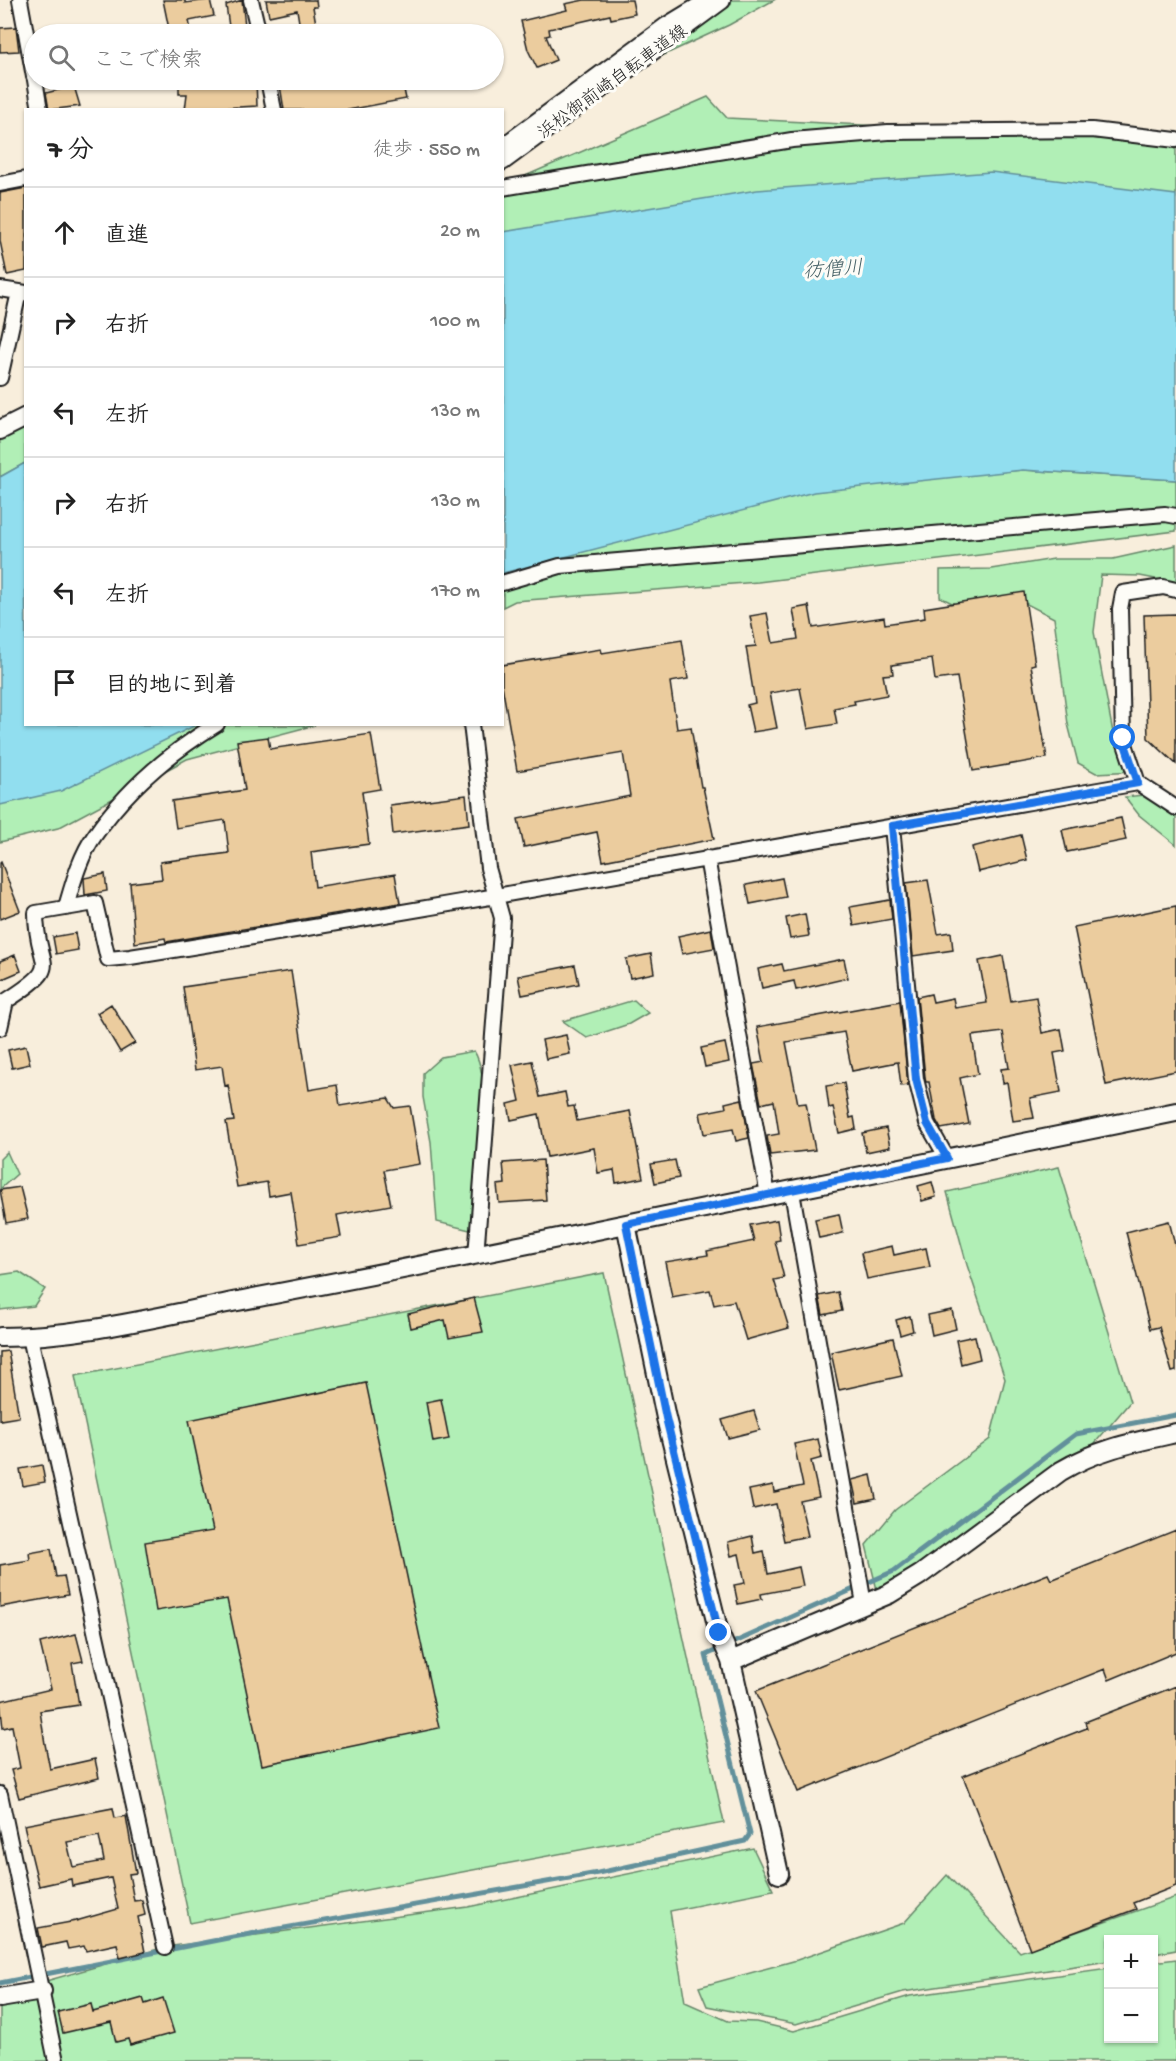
<!DOCTYPE html>
<html lang="ja">
<head>
<meta charset="utf-8">
<style>
  :root { --surface:#fff; --page:#f2f2f2; --text:#222; --muted:#767676; --line:#e0e0e0 }
  body { margin:0; font-family:"Gochi Hand","Klee One",sans-serif; background:var(--page); color:var(--text) }
  .controls { position:absolute; right:18px; bottom:18px; display:grid; overflow:hidden; border-radius:0px; box-shadow:0 2px 4px #0004 }
  .controls button { width:54px; height:54px; display:grid; place-items:center; padding:0; border:0; border-bottom:2px solid var(--line); background:var(--surface); color:var(--text); font:30px sans-serif }
  .stop { position:absolute; width:18px; height:18px; margin:-14px; border:4px solid #1a73e8; border-radius:50%; background:#fff }
  .stop.end { background:#1a73e8; border-color:#fff; box-shadow:0 2px 6px #0008 }
  .list { margin:0; padding:0; list-style:none }
  h2 { display:flex; justify-content:space-between; align-items:center; height:78px; margin:0; padding:0 24px; font-size:26px }
  h2 small { font-size:20px; font-weight:400; color:var(--muted) }
  .list li { display:grid; grid-template-columns:39px 1fr auto; gap:18px; align-items:center; box-sizing:border-box; height:90px; padding:0 24px; border-top:2px solid var(--line) }
  .list b { display:block; font-size:22px; white-space:nowrap }
  .list em { font-size:20px; font-style:normal; color:var(--muted) }
  .icon { flex:none; width:33px; height:33px; fill:none; stroke:currentColor; stroke-width:2; stroke-linecap:round; stroke-linejoin:round }
  .map { position:relative; flex:none; width:1176px; height:2061px; overflow:hidden }
  .search { position:absolute; background:var(--surface); box-shadow:0 2px 4px #0004; left:24px; top:24px; width:480px; height:66px; display:flex; align-items:center; gap:15px; box-sizing:border-box; padding:0 21px; border-radius:33px; color:var(--muted); font-size:22px }
  .panel { position:absolute; background:var(--surface); box-shadow:0 2px 4px #0004; left:24px; top:108px; width:480px; height:618px; border-radius:0px }
  .map>svg:first-child { display:block }
</style>
</head>
<body>
<div class="map">
<svg width="1176" height="2061" viewBox="0 0 1176 2061">
  <rect width="100%" height="100%" fill="#f8eedc"/>
  <filter id="ink" filterUnits="userSpaceOnUse"><feTurbulence type="fractalNoise" baseFrequency=".0167" numOctaves="2"/><feDisplacementMap in="SourceGraphic" scale="12" xChannelSelector="R" yChannelSelector="G"/><feConvolveMatrix kernelMatrix="1 2 1 2 8 2 1 2 1" color-interpolation-filters="sRGB"/></filter>
  <g filter="url(#ink)">
    <path fill="#b1efb6" stroke="#668669" stroke-width="1.5" d="M727,0H774L729,25L640,66Z
      M708,97L727,118L1176,141V198L503,239L502,186Z
      M25,417V463L0,477V430Z
      M1023,470L1176,480V531L758,582L515,601L503,607V569L815,486Z
      M1176,545V583L1140,576L1101,575L1094,632L1114,738L1136,771L1096,773L1078,763L1068,724L1054,618L1023,602L970,612L940,597V570L991,569L1054,559H1113Z
      M167,725H315L187,759L58,828L0,842V804Z
      M1143,795L1176,817V845L1139,815L1125,797Z
      M634,1000L648,1013L629,1024L587,1038L563,1021Z
      M474,1051C494,1081 480,1192 478,1232L437,1222L431,1142L423,1097V1073L441,1057Z
      M7,1152L17,1174L0,1189V1159Z
      M1059,1167L1130,1402L1083,1457L879,1598L866,1545L895,1510L990,1439L1005,1379L967,1265L947,1192Z
      M19,1272L45,1289L34,1306L0,1310V1275Z
      M604,1273L724,1823L190,1923L75,1376Z
      M753,1848L773,1890L670,1911L685,2002L728,2021L756,2022L794,2031L910,1996L1108,1968V2038H1154V1962L1176,1959V2061H64L46,1981L165,1947L468,1907Z
      M947,1875L1020,1952L1176,1897V1950L1154,1954V1940H1108V1961L903,1992L796,2024L707,2006L699,1987L797,1960L904,1923Z
      M42,1991L56,2061H0V1999Z"/>
    <path fill="#91deef" stroke="#62909b" stroke-width="1.5" d="M991,172L1176,195V480L1023,470L814,492L503,573V232L757,190Z
      M25,463L26,724L196,725L61,791L0,805V477Z"/>
    <g fill="none" stroke-linecap="round" stroke-linejoin="round">
      <path stroke="#62909b" stroke-width="5" d="M0,1983L233,1937L598,1873L745,1841L750,1834L706,1655L894,1571L1076,1434L1176,1415"/>
    </g>
    <path fill="#ebcc9e" stroke="#1c1c1c" stroke-width="1.5" fill-rule="evenodd" d="M163,0H185V3L210,0L214,16L189,21L192,34H170Z
      M242,0L246,34H230L226,5Z
      M266,0H316L317,7H313L316,24L300,28L297,10L269,16Z
      M584,0H632L635,14L611,19L610,15L549,29L550,35L546,36L556,60L537,68L528,50L521,21L567,10L565,4Z
      M16,27L19,51L0,52V28Z
      M179,80H256L257,106L185,110L187,94H179Z
      M314,80H402L406,99L348,110H284L280,85Z
      M74,86L80,106L49,110L46,93Z
      M26,188V271L7,275L0,241V193Z
      M1024,592L1035,664L1031,665L1047,758L973,771L957,677L935,680L932,659L892,665L893,674L883,675L887,695L854,701L855,704L834,708L837,724L808,729L800,688L770,693L777,728L753,732L747,705L755,703L746,647L756,646L750,616L767,613L773,643L798,639L793,609L809,606L813,628L884,617L885,624L925,618L924,608Z
      M1176,614V764L1148,738L1144,615Z
      M682,640L688,679L670,682L677,729L691,727L701,787H703L714,839L603,861L597,832L524,847L518,819L630,796L623,753L517,771L502,685V665L601,649L602,653Z
      M371,734L380,789L362,792L369,844L311,852L315,887L395,874L400,903L166,942L165,938L135,943L130,883L162,879L160,862L229,853L225,820L176,828L172,801L245,790L237,741L268,737L270,749Z
      M466,795L469,824L393,834L390,805Z
      M1121,818L1126,840L1067,852L1062,830Z
      M1021,835L1027,860L978,872L972,847Z
      M1,862L20,911L0,919V863Z
      M105,874L107,891L85,895L84,878Z
      M782,878L786,897L750,904L746,885Z
      M928,880L938,934L951,932L953,950L913,956L906,883Z
      M890,900L892,919L854,926L850,907Z
      M1176,906V1071L1106,1085L1074,927Z
      M805,914L809,936L790,939L786,918Z
      M711,929L714,948L682,954L678,936Z
      M75,933L78,950L56,954L53,937Z
      M651,954L654,973L630,978L626,959Z
      M15,955L21,971L0,980V961Z
      M1003,956L1011,1001L1036,997L1042,1033L1061,1029L1065,1051L1054,1053L1061,1092L1030,1098L1034,1118L1013,1121L1007,1082L1003,1083L1001,1069L1009,1068L1003,1032L972,1036L978,1074L960,1078L969,1124L941,1129L936,1120L929,1082H926L925,1077L917,997L931,994L933,1002L953,998L955,1008L987,1003L979,961Z
      M844,959L848,978L796,990L794,981L762,988L758,969L782,964L784,971Z
      M575,965L579,984L522,995L518,976Z
      M291,971L309,1090L337,1085L340,1106L388,1098L394,1108L410,1106L420,1164L384,1170L391,1205L337,1215L341,1237L299,1244L291,1192L269,1196L267,1182L237,1187L226,1122L234,1121L228,1085L225,1086L222,1066L195,1070L183,987Z
      M900,1001L908,1085L901,1086L898,1062L852,1071L844,1032L786,1042L798,1104L806,1103L815,1150L770,1155L767,1136L779,1134L774,1101L761,1104L753,1064L764,1062L757,1027Z
      M111,1004L135,1043L120,1052L97,1013Z
      M566,1035L570,1054L546,1059L542,1040Z
      M725,1043L729,1062L705,1067L701,1048Z
      M26,1046L30,1064L12,1068L8,1050Z
      M532,1061L540,1097L565,1092L568,1107L574,1106L577,1121L630,1111L643,1178L616,1183L614,1170L598,1173L594,1148L547,1157L539,1114L511,1120L508,1104L520,1101L512,1065Z
      M844,1083L850,1118L854,1117L856,1129L839,1133L833,1107L829,1108L826,1086Z
      M742,1099L749,1138L736,1141L733,1129L704,1134L700,1113L726,1108L725,1103Z
      M886,1128L890,1147L866,1152L862,1133Z
      M543,1160L546,1200L499,1203L497,1185L505,1184L503,1163Z
      M675,1160L679,1178L655,1183L651,1164Z
      M932,1182L936,1197L922,1201L918,1186Z
      M20,1187L28,1219L6,1223L0,1190Z
      M839,1214L843,1233L819,1238L815,1219Z
      M777,1220L780,1240L775,1241L784,1278L774,1280L789,1328L746,1340L734,1301L714,1305L710,1290L672,1297L665,1262L708,1255L707,1251L754,1241L750,1225Z
      M1169,1221L1176,1248V1371L1172,1372L1159,1327L1150,1329L1126,1232Z
      M892,1246L894,1255L926,1248L930,1267L867,1279L861,1253Z
      M838,1292L842,1311L823,1315L819,1296Z
      M474,1298L483,1332L449,1338L445,1320L411,1328L408,1314Z
      M952,1310L956,1329L932,1335L928,1315Z
      M910,1316L913,1331L900,1335L896,1320Z
      M975,1336L980,1359L961,1364L956,1340Z
      M893,1338L902,1376L839,1390L831,1352Z
      M8,1351L19,1417L0,1420V1352Z
      M366,1383L439,1728L262,1765L227,1599L156,1611L145,1542L213,1531L189,1420Z
      M441,1399L449,1439L433,1442L426,1402Z
      M754,1411L760,1430L728,1438L722,1420Z
      M818,1439L822,1458L811,1461L819,1497L800,1501L808,1536L784,1541L776,1504L753,1509L749,1490L773,1485L774,1492L803,1486L794,1444Z
      M42,1465L45,1482L23,1486L20,1469Z
      M871,1475L876,1499L857,1503L852,1480Z
      M1176,1530V1652L1109,1680L1105,1669L798,1792L756,1691L1048,1574L1051,1580Z
      M752,1536L755,1553L764,1551L768,1574L799,1567L803,1586L761,1594L762,1599L738,1604L734,1585L745,1583L739,1554L731,1556L728,1542Z
      M51,1549L56,1577L64,1576L68,1595L0,1607V1565L30,1560L29,1553Z
      M76,1634L83,1661L72,1663L79,1705L40,1711L45,1744L50,1769L95,1759L99,1778L19,1798L11,1770L20,1768L12,1726L3,1728L0,1701L51,1689L40,1643Z
      M1176,1686V1886L1133,1903L1136,1909L1030,1949L963,1776L1087,1728L1085,1722Z
      M113,1808L115,1818L126,1816L136,1873L129,1874L134,1901L142,1900L145,1915L138,1917L145,1952L120,1958L117,1944L86,1951L84,1946L68,1949L66,1942L42,1947L38,1928L76,1921L118,1909L111,1878L72,1886L71,1879L39,1886L24,1825ZM99,1836L104,1861L73,1867L67,1842Z
      M143,1998L145,2004L163,1998L174,2033L130,2045L128,2039L116,2042L111,2022L63,2033L58,2012L91,2004L93,2012Z"/>
    <g fill="none" stroke-linecap="round" stroke-linejoin="round">
      <g stroke="#1c1c1c" stroke-width="18">
        <path id="street" d="M20,0L34,77
          M251,0L259,34
          M35,80L40,110
          M268,80L274,110
          M502,146L666,25L707,0
          M0,184L26,179
          M502,188L792,140L888,132L1092,130L1176,140
          M0,289L26,293
          M0,378L19,292
          M502,583L560,566L1165,514L1176,516
          M1176,590L1163,587L1123,593L1120,609L1123,738L1138,783L1176,808
          M471,724L488,868L502,918L476,1256
          M892,826L916,1079L927,1123L947,1158
          M707,858L768,1195
          M66,907C73,883 80,856 95,835C126,790 171,752 217,724
          M0,1028L6,1001C67,962 36,971 36,913L95,903L108,959L130,957C467,903 802,842 1138,783
          M792,1192L864,1604
          M30,1337L165,1947
          M0,1794L56,2061"/>
      </g>
      <g stroke="#1c1c1c" stroke-width="22">
        <path id="secondary" d="M502,161L721,0
          M0,430L26,417
          M626,1224L1176,1112
          M0,1337C80,1337 160,1316 238,1301C368,1276 497,1251 626,1224L666,1418L719,1633L731,1661L779,1874
          M731,1661L889,1594L920,1575L1061,1471C1098,1449 1135,1442 1176,1433
          M0,1998L42,1991"/>
      </g>
      <use href="#street" stroke="#fdfcf7" stroke-width="14"/>
      <use href="#secondary" stroke="#fdfcf7" stroke-width="18"/>
    </g>
  </g>
  <g fill="none" stroke-linecap="round" stroke-linejoin="round" filter="url(#ink)">
    <path stroke="#1a73e8" stroke-width="8" d="M719,1633L666,1418L626,1224L947,1158L927,1123L916,1079L892,826L1138,783L1123,738"/>
  </g>
  <g text-anchor="middle" stroke-width="6" stroke-linejoin="round" paint-order="stroke">
    <g font-size="18" fill="#1c1c1c" stroke="#fdfcf7">
      <text transform="translate(612 81) rotate(-36)" y="6">浜松御前崎自転車道線</text>
    </g>
    <g font-size="20" font-style="italic" fill="#456066" stroke="#fdfcf7">
      <text transform="translate(833 268) rotate(-4)" y="7">彷僧川</text>
    </g>
  </g>
</svg>
<div class="controls">
<button>+</button>
<button>−</button>
</div>
<div class="stop" style="left:1123px;top:738px"></div>
<div class="stop end" style="left:719px;top:1633px"></div>
<div class="search"><svg class="icon" aria-label="search" viewBox="0 0 24 24"><circle cx="10" cy="10" r="6"/><path d="M15 15l6 6"/></svg>ここで検索</div>
<section class="panel">
<h2>7 分<small>徒歩 · 550 m</small></h2>
<ul class="list">
<li><svg class="icon" aria-label="ahead" viewBox="0 0 24 24"><path d="M12 20V5M6 11l6-6 6 6"/></svg><div><b>直進</b></div><em>20 m</em></li>
<li><svg class="icon" aria-label="right" viewBox="0 0 24 24"><path d="M7 20v-9h11M14 6l5 5-5 5"/></svg><div><b>右折</b></div><em>100 m</em></li>
<li><svg class="icon" aria-label="left" viewBox="0 0 24 24"><path d="M17 20v-9H6M10 6l-5 5 5 5"/></svg><div><b>左折</b></div><em>130 m</em></li>
<li><svg class="icon" aria-label="right" viewBox="0 0 24 24"><path d="M7 20v-9h11M14 6l5 5-5 5"/></svg><div><b>右折</b></div><em>130 m</em></li>
<li><svg class="icon" aria-label="left" viewBox="0 0 24 24"><path d="M17 20v-9H6M10 6l-5 5 5 5"/></svg><div><b>左折</b></div><em>170 m</em></li>
<li><svg class="icon" aria-label="arrive" viewBox="0 0 24 24"><path d="M6 21V4h12l-3 4 3 4H6"/></svg><div><b>目的地に到着</b></div></li>
</ul>
</section>
</div>
</body>
</html>
